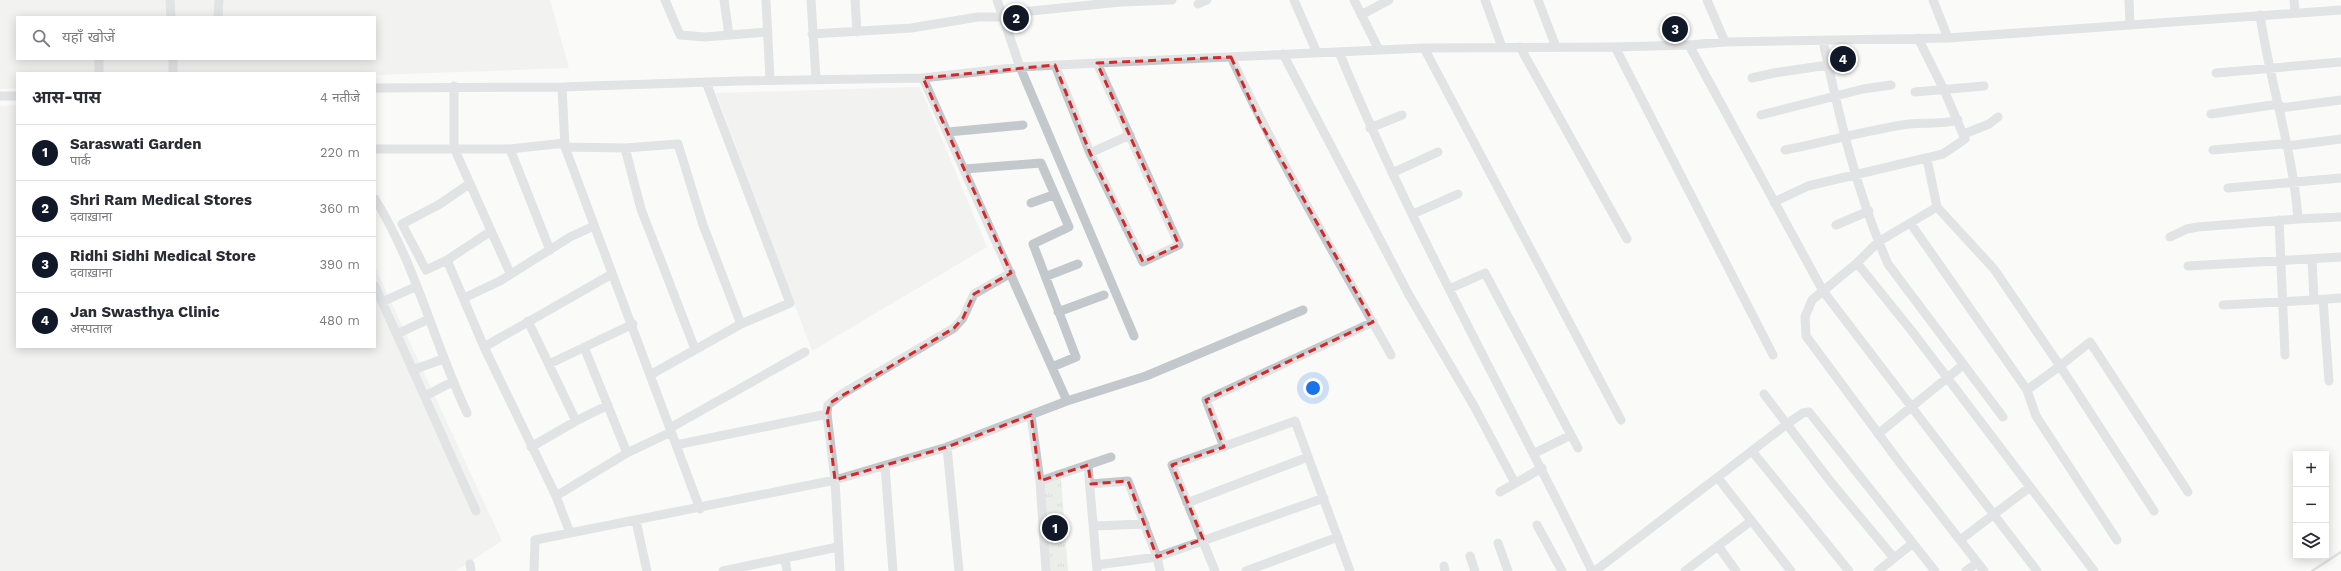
<!DOCTYPE html>
<html lang="hi">
<head>
<meta charset="utf-8">
<style>
  :root { --surface:#fff; --page:#f7f7f7; --text:#2b2b33; --muted:#7c7c81; --line:#e1e1e2; --accent:#111827 }
  body { margin:0; font-family:"Work Sans","Noto Sans Devanagari",sans-serif; background:var(--page); color:var(--text) }
  .controls { position:absolute; right:12px; bottom:12px; display:grid; overflow:hidden; border-radius:0px; box-shadow:0 2px 10px #0003 }
  .controls button { width:36px; height:36px; display:grid; place-items:center; padding:0; border:0; border-bottom:1px solid var(--line); background:var(--surface); color:var(--text); font:20px sans-serif }
  .you { position:absolute; left:1313px; top:388px; width:14px; height:14px; margin:-10px; border:3px solid #fff; border-radius:50%; background:#1a73e8; box-shadow:0 0 0 6px #1a73e833 }
  .badge { display:grid; place-items:center; width:26px; height:26px; border-radius:50%; background:var(--accent); color:#fff; font-size:13px; font-weight:700 }
  .pin { position:absolute; translate:-50% -50%; border:2px solid #fff; box-shadow:0 1px 4px #0006 }
  .list { margin:0; padding:0; list-style:none }
  h2 { display:flex; justify-content:space-between; align-items:center; height:52px; margin:0; padding:0 16px; font-size:17px }
  h2 small { font-size:13px; font-weight:400; color:var(--muted) }
  .list li { display:grid; grid-template-columns:26px 1fr auto; gap:12px; align-items:center; box-sizing:border-box; height:56px; padding:0 16px; border-top:1px solid var(--line) }
  .list b { display:block; font-size:15px; white-space:nowrap }
  .list p { margin:0; font-size:13px; white-space:nowrap; color:var(--muted) }
  .list em { font-size:13px; font-style:normal; color:var(--muted) }
  .icon { flex:none; width:22px; height:22px; fill:none; stroke:currentColor; stroke-width:2; stroke-linecap:round; stroke-linejoin:round }
  .map { position:relative; flex:none; width:2341px; height:571px; overflow:hidden }
  .search { position:absolute; background:var(--surface); box-shadow:0 2px 10px #0003; left:16px; top:16px; width:360px; height:44px; display:flex; align-items:center; gap:10px; box-sizing:border-box; padding:0 14px; border-radius:0px; color:var(--muted); font-size:15px }
  .panel { position:absolute; background:var(--surface); box-shadow:0 2px 10px #0003; left:16px; top:72px; width:360px; height:276px; border-radius:0px }
  .map>svg:first-child { display:block }
</style>
</head>
<body>
<div class="map">
<svg width="2341" height="571" viewBox="0 0 2341 571">
  <defs>
    <pattern id="grass-tufts" width="24" height="20" patternUnits="userSpaceOnUse"><rect width="24" height="20" fill="#dadfd7"/><path d="M3 7l-1-3M5 7V3M7 7l1-3M15 17l-1-3M17 17v-4M19 17l1-3" fill="none" stroke="#b4b9b4"/></pattern>
  </defs>
  <rect width="100%" height="100%" fill="#fafaf8"/>
  <path fill="#e8e9e9" fill-rule="evenodd" d="M0,0H550L569,68L375,75V73H17V88L0,89ZM17,17H375V59H17Z
    M920,87L987,247L812,351L716,93Z
    M17,105V347H375V267L502,541L456,571H0V106Z"/>
  <path fill="url(#grass-tufts)" d="M1061,479L1068,571H1047L1043,484Z"/>
  <g fill="none" stroke-linecap="round" stroke-linejoin="round">
    <path stroke="#bbc7cb" stroke-width="2.5" d="M2312,571L2341,552"/>
    <path stroke="#c3c8cc" stroke-width="9" d="M170,0L171,17
      M665,0L680,35L705,37L768,32
      M724,0L729,35
      M766,0L770,80
      M811,0L816,79
      M855,0L857,32
      M997,0L1020,67L1134,336
      M1294,0L1317,53
      M1354,0L1379,50
      M1485,0L1502,47
      M1538,0L1556,47
      M1707,0L1725,42
      M1933,0L1948,38
      M2129,0L2130,25
      M2294,0L2295,12
      M1198,4L1207,0
      M1001,14L1121,2L1172,0
      M1361,15L1389,0
      M218,17L219,0
      M812,34L911,28L978,17H1002
      M1823,41C1839,116 1857,194 1888,264L2003,417
      M1689,45L1823,291L2037,571
      M1520,47L1627,239
      M1615,47L1773,355
      M1424,48L1621,420
      M1339,52C1412,230 1508,398 1592,571
      M1283,54L1409,295L1474,406L1515,483
      M1231,57C1278,160 1336,256 1391,355
      M99,59V73
      M173,59V73
      M1055,65L1090,153L1143,262L1179,245L1097,63
      M2216,73L2341,62
      M923,78L1067,401
      M1752,78L1774,73L1828,65
      M454,86V148L510,273
      M562,87L565,147L700,509
      M375,88L562,87L739,81L923,78L1020,67L1097,63L1424,48L1615,47L1689,45L1725,42L1948,38L2341,10
      M1915,92L1984,86
      M0,96H17
      M2280,108L2341,100
      M2211,114L2279,104
      M1761,115L1863,89L1891,85
      M1370,128L1402,115
      M948,132L1023,125
      M1964,134L1989,124L1998,117
      M565,147L625,148L678,144L703,225L741,324
      M625,148L641,209L695,349
      M376,149H510L565,143
      M510,149L550,250
      M1785,150C1826,142 1867,130 1909,124C1925,122 1941,125 1958,120
      M2213,150L2281,144L2287,146L2341,139
      M1090,153L1130,135
      M1927,159L1937,207L1994,269L2060,366L2090,342L2188,492
      M965,169L1041,163L1069,227L1033,244L1076,357L1052,367
      M1392,173L1438,152
      M469,184L440,204L402,224L426,270L447,260L491,231
      M2228,188L2341,178
      M375,199C416,265 434,343 467,413
      M1774,202L1808,186L1943,154L1965,139L1944,90L1918,38
      M1031,203L1053,195
      M1937,207L1878,242L1857,263L1812,300L1805,317L1806,336L1900,463L1984,571
      M1413,214L1458,194
      M2298,219L2341,217
      M2279,220L2285,355
      M1911,224L2027,390
      M1836,225L1869,211
      M2170,237L2187,229L2198,227L2298,219C2293,150 2270,84 2260,15
      M2312,259L2314,300L2341,298
      M447,260L484,347L556,496L570,533
      M1857,263L1911,330L2094,571
      M2188,266L2341,257
      M1047,276L1078,264
      M375,286L476,511
      M1449,289L1485,273L1578,448
      M464,298L500,281L570,237L594,226
      M2323,299L2329,381
      M382,302L417,286
      M2223,305L2314,300
      M1058,312L1104,295
      M528,321L576,421
      M397,334L429,319
      M484,347L612,274
      M584,347L627,453
      M549,364L633,324
      M413,370L443,359
      M650,375L741,324L790,303L706,82
      M1764,394L1830,481L1894,558
      M425,396L452,382
      M1031,415L1040,481L1046,571
      M670,428L805,352
      M1878,434L1963,365
      M676,445L827,414
      M531,447L576,421L608,405
      M947,447L959,571
      M1224,447L1206,400L1373,322
      M1752,451L1849,571
      M1535,453L1571,435
      M1088,465L1097,571
      M885,466L893,571
      M1718,478L1791,571
      M1040,481L1111,457
      M1091,484L1128,481L1157,557L1160,571
      M1500,492L1542,468
      M556,496L627,453L671,432
      M1187,503L1308,457
      M636,521L647,571
      M1537,525L1562,571
      M1094,526L1145,524
      M1960,540L2030,487
      M2117,540L2036,416L2027,390L2060,366L2154,511
      M1498,543L1508,571
      M1718,546L1736,571
      M1470,556L1475,571
      M785,559L787,571
      M470,564L471,571
      M1097,565L1157,557L1324,498
      M1444,566L1445,571
      M534,571L535,540L835,480L947,447L1067,401L1146,376L1303,310
      M723,571L838,547
      M840,571L835,480L827,414L828,405L842,394L954,328L963,318L974,294L1011,273
      M1215,571L1172,465L1295,421L1350,571
      M1246,571L1338,537
      M1595,571L1787,424L1803,413L1809,412L1935,571
      M1685,571L1751,521
      M1878,571L1913,543
      M1966,571L1977,563"/>
  </g>
  <path d="M0 0H2341V571H0ZM1231,57L1260,122L1373,322L1206,400L1224,447L1172,465L1203,539L1157,557L1128,481L1091,484L1088,465L1040,481L1031,415L947,447L835,480L827,414L830,403L954,328L963,318L974,294L1011,273L923,78L1055,65L1090,153L1143,262L1179,245L1097,63Z" fill="#fafaf8" fill-opacity=".55" fill-rule="evenodd"/>
  <path fill="none" stroke="#d62828" stroke-width="3" stroke-dasharray="8 5" stroke-linejoin="round" d="M1231,57L1260,122L1373,322L1206,400L1224,447L1172,465L1203,539L1157,557L1128,481L1091,484L1088,465L1040,481L1031,415L947,447L835,480L827,414L830,403L954,328L963,318L974,294L1011,273L923,78L1055,65L1090,153L1143,262L1179,245L1097,63Z"/>
</svg>
<div class="controls">
<button>+</button>
<button>−</button>
<button><svg class="icon" aria-label="layers" viewBox="0 0 24 24"><path d="M12 4l9 5-9 5-9-5zM3 14l9 5 9-5"/></svg></button>
</div>
<div class="you"></div>
<div class="pin badge" style="left:1055px;top:528px">1</div>
<div class="pin badge" style="left:1016px;top:18px">2</div>
<div class="pin badge" style="left:1675px;top:29px">3</div>
<div class="pin badge" style="left:1843px;top:59px">4</div>
<div class="search"><svg class="icon" aria-label="search" viewBox="0 0 24 24"><circle cx="10" cy="10" r="6"/><path d="M15 15l6 6"/></svg>यहाँ खोजें</div>
<section class="panel">
<h2>आस-पास<small>4 नतीजे</small></h2>
<ul class="list">
<li><span class="badge">1</span><div><b>Saraswati Garden</b><p>पार्क</p></div><em>220 m</em></li>
<li><span class="badge">2</span><div><b>Shri Ram Medical Stores</b><p>दवाख़ाना</p></div><em>360 m</em></li>
<li><span class="badge">3</span><div><b>Ridhi Sidhi Medical Store</b><p>दवाख़ाना</p></div><em>390 m</em></li>
<li><span class="badge">4</span><div><b>Jan Swasthya Clinic</b><p>अस्पताल</p></div><em>480 m</em></li>
</ul>
</section>
</div>
</body>
</html>
